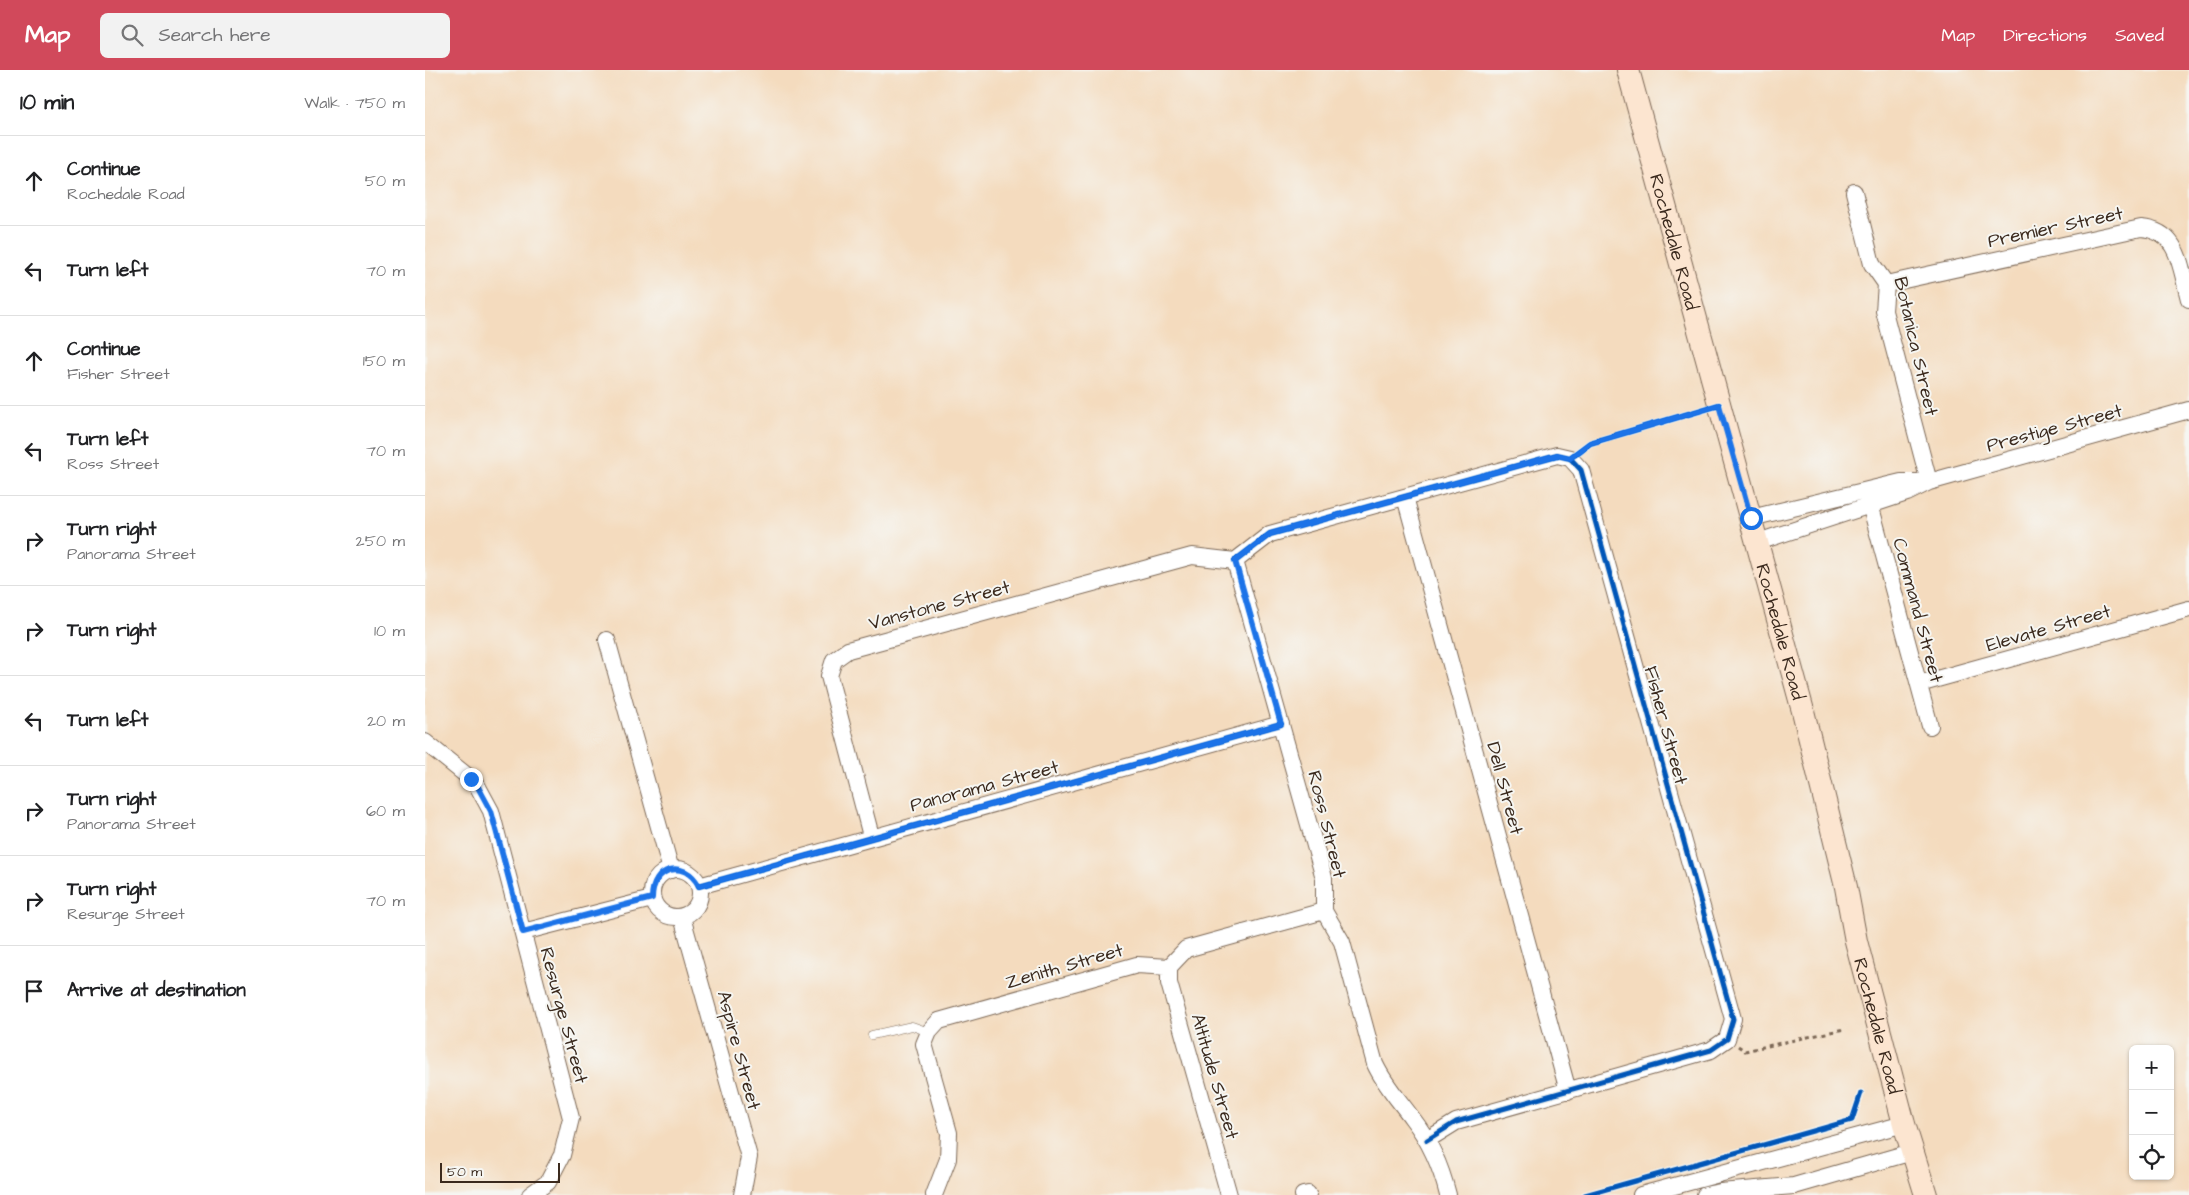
<!DOCTYPE html>
<html lang="en">
<head>
<meta charset="utf-8">
<style>
  :root { --surface:#fff; --page:#f2f2f2; --text:#202124; --muted:#757577; --line:#e0e0e0; --accent:#d1495b }
  body { margin:0; font-family:"Architects Daughter",sans-serif; background:var(--page); color:var(--text) }
  .controls { position:absolute; right:15px; bottom:15px; display:grid; overflow:hidden; border-radius:8px; box-shadow:0 1px 4px #0004 }
  .controls button { width:45px; height:45px; display:grid; place-items:center; padding:0; border:0; border-bottom:1px solid var(--line); background:var(--surface); color:var(--text); font:25px sans-serif }
  .scale { position:absolute; left:15px; bottom:12px; width:120px; box-sizing:border-box; padding-left:5px; border:2px solid #3b2a1e; border-top:0; font-size:14px; line-height:18px; white-space:nowrap; color:#3b2a1e; -webkit-text-stroke:4px #f6f6f2; paint-order:stroke }
  .stop { position:absolute; width:15px; height:15px; margin:-11px; border:4px solid #1a73e8; border-radius:50%; background:#fff }
  .stop.end { background:#1a73e8; border-color:#fff; box-shadow:0 1px 5px #0008 }
  .list { margin:0; padding:0; list-style:none }
  h2 { display:flex; justify-content:space-between; align-items:center; height:65px; margin:0; padding:0 20px; font-size:21px }
  h2 small { font-size:16px; font-weight:400; color:var(--muted) }
  .list li { display:grid; grid-template-columns:32px 1fr auto; gap:15px; align-items:center; box-sizing:border-box; height:90px; padding:0 20px; border-top:1px solid var(--line) }
  .list b { display:block; font-size:19px; white-space:nowrap }
  .list p { margin:0; font-size:16px; white-space:nowrap; color:var(--muted) }
  .list em { font-size:16px; font-style:normal; color:var(--muted) }
  .icon { flex:none; width:28px; height:28px; fill:none; stroke:currentColor; stroke-width:2; stroke-linecap:round; stroke-linejoin:round }
  .map { position:relative; flex:none; width:1764px; height:1125px; overflow:hidden }
  header { display:flex; align-items:center; gap:30px; box-sizing:border-box; height:70px; padding:0 25px; background:var(--accent); color:#fff }
  header strong { font-size:24px }
  nav { display:flex; gap:28px; margin-inline-start:auto; font-size:18px }
  .search { width:350px; height:45px; background:var(--page); display:flex; align-items:center; gap:12px; box-sizing:border-box; padding:0 18px; border-radius:8px; color:var(--muted); font-size:19px }
  main { display:flex }
  aside { flex:1; background:var(--surface) }
  .map>svg:first-child { display:block }
</style>
</head>
<body>
<header>
<strong>Map</strong>
<div class="search"><svg class="icon" aria-label="search" viewBox="0 0 24 24"><circle cx="10" cy="10" r="6"/><path d="M15 15l6 6"/></svg>Search here</div>
<nav><a>Map</a><a>Directions</a><a>Saved</a></nav>
</header>
<main>
<aside>
<h2>10 min<small>Walk · 750 m</small></h2>
<ul class="list">
<li><svg class="icon" aria-label="ahead" viewBox="0 0 24 24"><path d="M12 20V5M6 11l6-6 6 6"/></svg><div><b>Continue</b><p>Rochedale Road</p></div><em>50 m</em></li>
<li><svg class="icon" aria-label="left" viewBox="0 0 24 24"><path d="M17 20v-9H6M10 6l-5 5 5 5"/></svg><div><b>Turn left</b></div><em>70 m</em></li>
<li><svg class="icon" aria-label="ahead" viewBox="0 0 24 24"><path d="M12 20V5M6 11l6-6 6 6"/></svg><div><b>Continue</b><p>Fisher Street</p></div><em>150 m</em></li>
<li><svg class="icon" aria-label="left" viewBox="0 0 24 24"><path d="M17 20v-9H6M10 6l-5 5 5 5"/></svg><div><b>Turn left</b><p>Ross Street</p></div><em>70 m</em></li>
<li><svg class="icon" aria-label="right" viewBox="0 0 24 24"><path d="M7 20v-9h11M14 6l5 5-5 5"/></svg><div><b>Turn right</b><p>Panorama Street</p></div><em>250 m</em></li>
<li><svg class="icon" aria-label="right" viewBox="0 0 24 24"><path d="M7 20v-9h11M14 6l5 5-5 5"/></svg><div><b>Turn right</b></div><em>10 m</em></li>
<li><svg class="icon" aria-label="left" viewBox="0 0 24 24"><path d="M17 20v-9H6M10 6l-5 5 5 5"/></svg><div><b>Turn left</b></div><em>20 m</em></li>
<li><svg class="icon" aria-label="right" viewBox="0 0 24 24"><path d="M7 20v-9h11M14 6l5 5-5 5"/></svg><div><b>Turn right</b><p>Panorama Street</p></div><em>60 m</em></li>
<li><svg class="icon" aria-label="right" viewBox="0 0 24 24"><path d="M7 20v-9h11M14 6l5 5-5 5"/></svg><div><b>Turn right</b><p>Resurge Street</p></div><em>70 m</em></li>
<li><svg class="icon" aria-label="arrive" viewBox="0 0 24 24"><path d="M6 21V4h12l-3 4 3 4H6"/></svg><div><b>Arrive at destination</b></div></li>
</ul>
</aside>
<div class="map">
<svg width="1764" height="1125" viewBox="0 0 1764 1125">
  <rect width="100%" height="100%" fill="#f6f6f2"/>
  <filter id="ink" filterUnits="userSpaceOnUse"><feTurbulence type="fractalNoise" baseFrequency=".02" numOctaves="2"/><feDisplacementMap in="SourceGraphic" scale="10" xChannelSelector="R" yChannelSelector="G"/><feConvolveMatrix kernelMatrix="1 2 1 2 8 2 1 2 1" color-interpolation-filters="sRGB"/></filter>
  <filter id="wash" filterUnits="userSpaceOnUse"><feTurbulence type="fractalNoise" baseFrequency=".0096" numOctaves="4" result="noise"/><feDisplacementMap in="SourceGraphic" scale="20" xChannelSelector="R" yChannelSelector="G"/><feGaussianBlur stdDeviation="1.12" result="paint"/><feColorMatrix in="noise" values="0 0 0 0 0 0 0 0 0 0 0 0 0 0 0 0 0 1.4 0 .05"/><feComposite in="paint" operator="in"/></filter>
  <g filter="url(#wash)">
    <rect width="100%" height="100%" fill="#f4dbbe"/>
  </g>
  <g filter="url(#ink)">
    <g fill="none" stroke-linecap="round" stroke-linejoin="round">
      <g stroke="#7c6856" stroke-width="9">
        <path id="service" d="M447,965L487,956L504,962"/>
      </g>
      <g stroke="#7c6856" stroke-width="18">
        <path id="minor" d="M1429,122L1447,194L1461,214L1459,241L1504,412
          M1461,214L1716,158C1755,161 1755,197 1764,229
          M980,427L1143,1021
          M1445,434L1505,656
          M1326,448L1476,412H1499
          M1333,472L1482,423L1504,412L1764,340
          M810,491L845,464L1132,385L1145,388L1156,400L1308,949L1302,969L1286,980L1031,1052L1002,1070
          M810,491L899,808V841L917,872L950,994C959,1014 974,1030 987,1048C1005,1071 1016,1097 1023,1125
          M182,570L246,800
          M1494,614L1764,539
          M0,672L46,709L53,717L66,741L146,1048L137,1085L123,1112L105,1125
          M446,766L404,606L409,590L423,580L767,486L810,491
          M227 823a24 24 0 1 1 48 0a24 24 0 1 1-48 0Z
          M274,816L856,654
          M257,847L324,1087L317,1125
          M98,862L227,829
          M744,897V913L804,1125
          M509,1125L523,1089L524,1063L499,974L504,962L514,951L712,895L744,897L761,879L899,841
          M878,1125L883,1124
          M1216,1125L1479,1054
          M1280,1125L1295,1122L1369,1116L1487,1082"/>
      </g>
      <g stroke="#7c6856" stroke-width="24">
        <g id="secondary">
          <path id="s1" d="M1203,0L1378,641L1421,817L1431,871L1479,1054L1501,1125"/>
        </g>
      </g>
      <path stroke="#7c6856" stroke-width="3" stroke-dasharray="4 4" stroke-linecap="butt" d="M1313,976L1320,981L1419,959"/>
      <use href="#service" stroke="#fff" stroke-width="8"/>
      <use href="#minor" stroke="#fff" stroke-width="16"/>
      <use href="#secondary" stroke="#fce5d0" stroke-width="22"/>
      <g stroke="#f6f6f2" stroke-width="8">
        <path id="cycleway" d="M1145,388L1165,373L1294,335
          M810,491L845,464L1132,385L1145,388L1156,400L1308,949L1302,969L1286,980L1031,1052L1002,1070
          M274,816L856,654
          M1160,1125L1427,1050L1436,1023"/>
      </g>
      <use href="#cycleway" stroke="#0057b8" stroke-width="5"/>
    </g>
  </g>
  <g fill="none" stroke-linecap="round" stroke-linejoin="round" filter="url(#ink)">
    <path stroke="#1a73e8" stroke-width="6" d="M46,709L53,717L66,741L98,862L227,828C227,797 259,788 274,816L856,654L810,491L845,464L1132,385L1145,388L1165,373L1294,335L1326,448"/>
  </g>
  <g text-anchor="middle" stroke-width="4" stroke-linejoin="round" paint-order="stroke">
    <g font-size="19" fill="#3b2a1e" stroke="#f6f6f2">
      <text transform="translate(1630 156) rotate(-12)" y="7">Premier Street</text>
      <text dy="7" stroke="none"><textPath href="#s1" startOffset="178">Rochedale Road</textPath></text>
      <text transform="translate(1492 276) rotate(77)" y="7">Botanica Street</text>
      <text transform="translate(1629 357) rotate(-15)" y="7">Prestige Street</text>
      <text transform="translate(514 534) rotate(-15)" y="7">Vanstone Street</text>
      <text transform="translate(1494 540) rotate(75)" y="7">Command Street</text>
      <text transform="translate(1623 557) rotate(-16)" y="7">Elevate Street</text>
      <text dy="7" stroke="none"><textPath href="#s1" startOffset="582">Rochedale Road</textPath></text>
      <text transform="translate(1242 655) rotate(75)" y="7">Fisher Street</text>
      <text transform="translate(559 715) rotate(-15)" y="7">Panorama Street</text>
      <text transform="translate(1081 718) rotate(75)" y="7">Dell Street</text>
      <text transform="translate(903 754) rotate(76)" y="7">Ross Street</text>
      <text transform="translate(639 895) rotate(-16)" y="7">Zenith Street</text>
      <text transform="translate(140 945) rotate(75)" y="7">Resurge Street</text>
      <text dy="7" stroke="none"><textPath href="#s1" startOffset="988">Rochedale Road</textPath></text>
      <text transform="translate(315 980) rotate(75)" y="7">Aspire Street</text>
      <text transform="translate(791 1006) rotate(74)" y="7">Altitude Street</text>
    </g>
  </g>
</svg>
<div class="controls">
<button>+</button>
<button>−</button>
<button><svg class="icon" aria-label="locate" viewBox="0 0 24 24"><circle cx="12" cy="12" r="6"/><path d="M12 2v4M12 18v4M2 12h4M18 12h4"/></svg></button>
</div>
<div class="scale">50 m</div>
<div class="stop" style="left:1326px;top:448px"></div>
<div class="stop end" style="left:46px;top:709px"></div>
</div>
</main>
</body>
</html>
